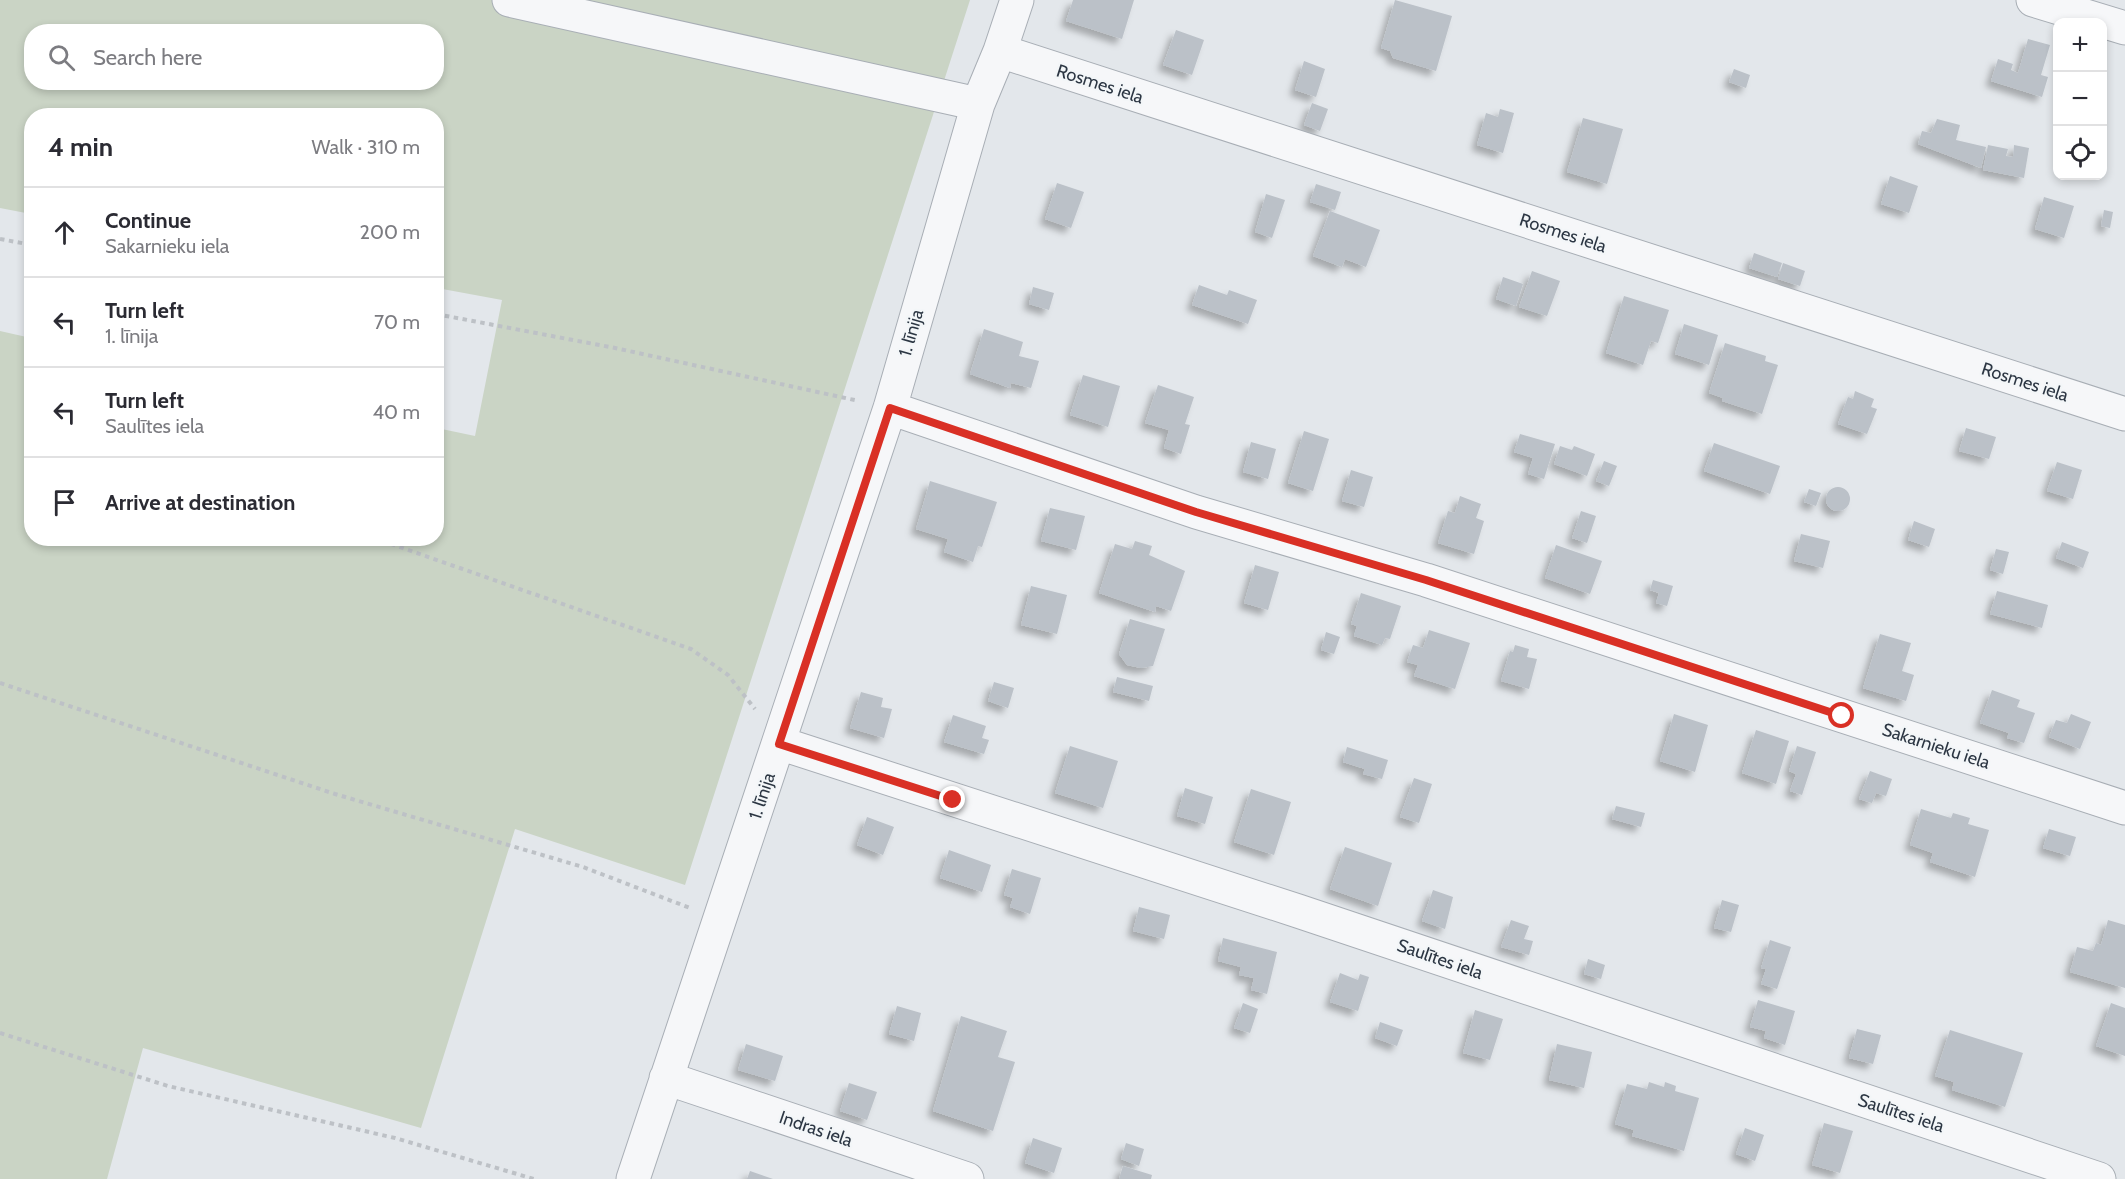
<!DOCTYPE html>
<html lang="en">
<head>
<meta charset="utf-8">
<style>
  :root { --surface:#fff; --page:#f7f7f7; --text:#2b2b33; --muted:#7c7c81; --line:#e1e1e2 }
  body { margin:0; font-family:Cabin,sans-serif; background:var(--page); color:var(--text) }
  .controls { position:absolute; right:18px; top:18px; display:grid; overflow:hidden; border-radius:12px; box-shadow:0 3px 9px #0003 }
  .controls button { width:54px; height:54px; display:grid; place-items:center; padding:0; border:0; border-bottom:2px solid var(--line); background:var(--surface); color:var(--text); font:30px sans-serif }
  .stop { position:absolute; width:18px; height:18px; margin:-14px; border:4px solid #d93025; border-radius:50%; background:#fff }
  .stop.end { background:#d93025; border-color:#fff; box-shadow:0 2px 6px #0008 }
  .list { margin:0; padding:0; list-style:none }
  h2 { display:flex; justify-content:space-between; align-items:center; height:78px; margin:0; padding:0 24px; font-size:26px }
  h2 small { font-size:20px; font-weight:400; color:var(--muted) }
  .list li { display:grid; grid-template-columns:39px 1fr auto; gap:18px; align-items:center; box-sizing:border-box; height:90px; padding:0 24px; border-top:2px solid var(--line) }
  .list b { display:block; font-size:22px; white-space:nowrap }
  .list p { margin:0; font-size:20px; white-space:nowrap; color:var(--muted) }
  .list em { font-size:20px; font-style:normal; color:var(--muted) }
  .icon { flex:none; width:33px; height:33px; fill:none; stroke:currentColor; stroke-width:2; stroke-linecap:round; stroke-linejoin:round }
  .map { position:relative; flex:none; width:2125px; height:1179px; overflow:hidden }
  .search { position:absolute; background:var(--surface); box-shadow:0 3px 9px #0003; left:24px; top:24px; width:420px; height:66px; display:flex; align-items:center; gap:15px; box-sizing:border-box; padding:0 21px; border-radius:24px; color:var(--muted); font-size:22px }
  .panel { position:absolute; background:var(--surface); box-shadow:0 3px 9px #0003; left:24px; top:108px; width:420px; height:438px; border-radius:24px }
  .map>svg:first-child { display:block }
</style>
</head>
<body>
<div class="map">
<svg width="2125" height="1179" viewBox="0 0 2125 1179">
  <defs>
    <filter id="shadow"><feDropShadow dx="-5.5" dy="5.5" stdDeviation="3" flood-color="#0004"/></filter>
  </defs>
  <rect width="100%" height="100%" fill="#e3e7eb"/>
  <path fill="#cad4c5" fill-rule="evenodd" d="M0,0H970L685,885L515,829L421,1128L143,1048L107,1179H0V331L31,338L32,538H436L437,428L475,436L502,300L437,288L436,116H32L31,214L0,208ZM32,32H436V82H32Z"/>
  <path fill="#bbc1c8" filter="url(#shadow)" d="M1073,0H1134L1122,39L1066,21Z
    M1395,0L1452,16L1436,71L1393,58L1390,51L1381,48Z
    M1176,30L1204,40L1192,75L1163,65Z
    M2028,39L2050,45L2041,75L2048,77L2042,97L1991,81L1998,59L2013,64L2011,70L2018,73Z
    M1304,61L1325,69L1316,97L1295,90Z
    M1734,69L1750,75L1746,88L1729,82Z
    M1312,103L1328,109L1320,131L1304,125Z
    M1500,109L1514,113L1503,153L1477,145L1486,113L1498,117Z
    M1583,118L1623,129L1607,184L1567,172Z
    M1937,119L1960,125L1956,140L1986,147L1981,168L1918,144L1922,131L1931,133Z
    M1988,145L2008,149L2006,156L2013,157L2014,145L2029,148L2024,178L1983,170Z
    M1890,176L1918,186L1909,213L1881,204Z
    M1057,183L1084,192L1071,228L1045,219Z
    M1316,184L1341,192L1335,210L1310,202Z
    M1266,194L1285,200L1272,238L1255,232Z
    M2044,197L2074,206L2064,238L2035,229Z
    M2104,210L2113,212L2110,228L2101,226Z
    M1330,211L1380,230L1366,267L1345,259L1342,267L1313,256Z
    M1754,253L1782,263L1777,277L1749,268Z
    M1783,263L1805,271L1800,286L1778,279Z
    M1532,271L1560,281L1547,316L1519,307Z
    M1503,277L1523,284L1516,306L1496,299Z
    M1199,285L1227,295L1229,290L1257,300L1248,324L1192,305Z
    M1033,287L1054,293L1049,310L1029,304Z
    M1624,296L1669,310L1658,343L1651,341L1643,365L1606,353Z
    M1684,324L1718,335L1709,365L1675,354Z
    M984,329L1023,342L1019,356L1039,361L1031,388L1011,383L1010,388L970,374Z
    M1725,343L1766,356L1765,361L1778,365L1762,414L1722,401L1723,398L1709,393Z
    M1083,375L1120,386L1108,427L1070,415Z
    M1158,385L1194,397L1185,424L1190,425L1181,454L1164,448L1169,430L1145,423Z
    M1855,391L1874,399L1871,407L1877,409L1867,434L1838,424L1848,397L1853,399Z
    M1966,428L1996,437L1989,459L1959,451Z
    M1304,431L1329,439L1313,491L1288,483Z
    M1520,434L1555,444L1544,479L1528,474L1533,458L1514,452Z
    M1251,442L1276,449L1268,479L1243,472Z
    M1714,443L1780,466L1770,494L1704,471Z
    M1560,446L1572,450L1574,446L1595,454L1587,476L1554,464Z
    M1604,461L1617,466L1609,486L1596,481Z
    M2057,462L2082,470L2073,499L2047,491Z
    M1351,470L1373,477L1364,507L1342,501Z
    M930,481L997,502L982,547L978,546L973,562L944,552L948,539L916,529Z
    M1826 499a12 12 0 1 1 24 0a12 12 0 1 1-24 0Z
    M1809,489L1821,493L1816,506L1804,502Z
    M1460,496L1481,504L1476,518L1484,521L1474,554L1438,543L1448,511L1455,513Z
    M1050,508L1085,516L1076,550L1041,541Z
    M1581,511L1596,516L1587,543L1572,538Z
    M1914,521L1935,529L1929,547L1908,540Z
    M1801,534L1830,541L1823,568L1794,561Z
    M1135,541L1152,546L1149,555L1185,571L1171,611L1156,606L1155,612L1099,593L1115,544L1132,549Z
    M2062,542L2089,552L2083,568L2056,558Z
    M1556,545L1602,561L1590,594L1545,578Z
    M1996,549L2009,552L2003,574L1990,570Z
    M1255,565L1279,572L1268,610L1244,603Z
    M1653,580L1673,586L1667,606L1656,603L1659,593L1650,590Z
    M1031,586L1067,595L1057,634L1021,625Z
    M1997,591L2048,605L2042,628L1990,614Z
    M1361,593L1401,606L1390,639L1385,638L1382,645L1354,636L1357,626L1351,624Z
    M1130,619L1165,629L1153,666L1141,668L1127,665L1119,654Z
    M1429,630L1470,643L1455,689L1414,676L1418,665L1407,662L1413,645L1423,648Z
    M1326,632L1340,637L1334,654L1321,650Z
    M1880,634L1911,643L1902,671L1914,675L1906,701L1863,688Z
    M1515,645L1529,649L1527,657L1537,659L1529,689L1501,681L1510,651L1513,652Z
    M1117,677L1153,686L1149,701L1113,692Z
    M994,682L1014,688L1008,708L988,701Z
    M1992,690L2020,700L2017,707L2035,713L2024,743L2007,738L2009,733L1980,723Z
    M861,692L883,698L881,707L892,709L884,738L850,728Z
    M1674,714L1708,725L1695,772L1660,761Z
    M2071,714L2091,722L2080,749L2049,737L2056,720L2067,723Z
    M953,715L986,726L982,738L989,740L984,754L944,742Z
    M1756,730L1789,741L1776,784L1742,773Z
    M1070,746L1118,761L1103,808L1055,793Z
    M1797,746L1816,752L1802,795L1790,791L1796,774L1789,771Z
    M1347,747L1388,760L1382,779L1363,774L1365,769L1343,762Z
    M1870,771L1892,779L1886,796L1876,793L1872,803L1859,799Z
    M1414,778L1432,784L1419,823L1400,817Z
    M1185,788L1213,797L1205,824L1177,816Z
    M1251,789L1291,802L1274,855L1234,842Z
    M1616,806L1645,813L1641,827L1612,819Z
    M1921,809L1951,818L1953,813L1970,818L1968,824L1989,830L1975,877L1930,862L1933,853L1910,845Z
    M867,817L894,827L883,855L857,845Z
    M2049,829L2076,837L2070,856L2043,848Z
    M1345,847L1392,863L1378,906L1330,889Z
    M949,850L991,865L982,892L940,878Z
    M1012,869L1041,878L1030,914L1010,907L1013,898L1004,895Z
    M1433,890L1453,897L1445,929L1422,921Z
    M1722,900L1739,905L1731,932L1714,928Z
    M1139,907L1170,915L1164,939L1133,931Z
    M1511,920L1529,926L1524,939L1533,941L1529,955L1501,947Z
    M2108,920L2125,925V988L2070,972L2077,947L2093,951L2096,943L2101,945Z
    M1223,938L1277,952L1267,994L1251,990L1254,978L1239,975L1241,967L1218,961Z
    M1770,940L1791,947L1777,989L1761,984L1766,969L1761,968Z
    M1588,959L1605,965L1601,979L1584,974Z
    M1340,973L1358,980L1360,974L1369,977L1358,1011L1330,1002Z
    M1758,1000L1795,1011L1785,1045L1764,1038L1766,1031L1750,1027Z
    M1243,1003L1258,1009L1250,1033L1234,1028Z
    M2111,1003L2125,1008V1056L2096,1046Z
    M897,1006L921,1013L914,1041L889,1034Z
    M1475,1010L1503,1019L1490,1060L1463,1053Z
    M961,1016L1007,1031L998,1057L1015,1062L993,1131L933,1111Z
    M1380,1022L1403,1030L1397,1046L1375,1038Z
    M1857,1029L1881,1035L1873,1064L1849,1058Z
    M1950,1030L2023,1053L2005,1107L1952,1090L1954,1082L1935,1076Z
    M746,1044L783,1056L775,1081L738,1070Z
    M1557,1044L1592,1052L1584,1088L1549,1080Z
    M1649,1082L1664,1087L1665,1082L1676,1086L1675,1091L1699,1098L1684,1151L1632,1136L1634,1130L1615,1124L1627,1084L1647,1089Z
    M849,1083L877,1092L867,1120L840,1111Z
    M1824,1123L1853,1131L1840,1173L1812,1165Z
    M1745,1128L1764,1135L1755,1161L1736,1154Z
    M1033,1138L1062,1148L1054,1173L1025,1163Z
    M1126,1143L1144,1149L1139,1166L1121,1159Z
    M1123,1166L1152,1175L1151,1179H1119Z
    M750,1171L773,1179H747Z"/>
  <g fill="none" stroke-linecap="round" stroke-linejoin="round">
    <g stroke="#a8aeb5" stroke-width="35">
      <path id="street" d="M509,0L978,104
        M2033,0L2125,28
        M1000,51L2125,414
        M890,408L1196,512L1426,580L2125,808
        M779,743L1298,911L2099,1179
        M666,1078L967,1179
        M633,1179L890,408L978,104L1000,51L1017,0"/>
    </g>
    <path stroke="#bdc1c6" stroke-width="4" stroke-dasharray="4.5 4.5" stroke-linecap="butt" d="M0,239L32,245
      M436,314L615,348L859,401
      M374,538L691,649L728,675L755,709
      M0,683L335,794L583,867L690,908
      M0,1033L168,1086L395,1138L534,1179"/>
    <use href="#street" stroke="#f6f7f9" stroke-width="33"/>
  </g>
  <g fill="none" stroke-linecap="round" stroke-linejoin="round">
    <path stroke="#d93025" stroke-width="8" d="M953,800L779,744L890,408L1196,512L1426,580L1842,716"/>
  </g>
  <g text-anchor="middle" stroke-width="4.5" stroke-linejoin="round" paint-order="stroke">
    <g font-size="18" fill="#2c3643" stroke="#f3f6f8">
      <text transform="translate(1100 84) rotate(18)" y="6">Rosmes iela</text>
      <text transform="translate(1563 233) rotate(18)" y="6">Rosmes iela</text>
      <text transform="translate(911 333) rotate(-74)" y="6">1. līnija</text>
      <text transform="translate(2025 382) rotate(18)" y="6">Rosmes iela</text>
      <text transform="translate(1936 746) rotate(18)" y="6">Sakarnieku iela</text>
      <text transform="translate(762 796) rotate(-72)" y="6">1. līnija</text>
      <text transform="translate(1440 959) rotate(19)" y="6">Saulītes iela</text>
      <text transform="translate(1901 1113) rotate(18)" y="6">Saulītes iela</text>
      <text transform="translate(816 1129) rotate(19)" y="6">Indras iela</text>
    </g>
  </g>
</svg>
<div class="controls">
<button>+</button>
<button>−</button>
<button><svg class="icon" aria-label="locate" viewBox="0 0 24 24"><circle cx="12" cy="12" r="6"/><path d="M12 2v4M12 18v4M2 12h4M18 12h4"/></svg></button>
</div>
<div class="stop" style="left:1842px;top:716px"></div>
<div class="stop end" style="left:953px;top:800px"></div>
<div class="search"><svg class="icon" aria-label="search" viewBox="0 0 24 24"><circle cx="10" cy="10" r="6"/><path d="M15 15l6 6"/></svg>Search here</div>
<section class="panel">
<h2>4 min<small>Walk · 310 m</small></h2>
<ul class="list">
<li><svg class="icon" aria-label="ahead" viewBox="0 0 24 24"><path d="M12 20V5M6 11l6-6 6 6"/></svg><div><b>Continue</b><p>Sakarnieku iela</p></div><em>200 m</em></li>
<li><svg class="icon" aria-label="left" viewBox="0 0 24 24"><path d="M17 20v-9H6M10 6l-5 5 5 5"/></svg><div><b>Turn left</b><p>1. līnija</p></div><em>70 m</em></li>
<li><svg class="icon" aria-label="left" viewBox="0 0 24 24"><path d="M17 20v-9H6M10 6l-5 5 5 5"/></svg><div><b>Turn left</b><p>Saulītes iela</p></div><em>40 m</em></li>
<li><svg class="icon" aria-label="arrive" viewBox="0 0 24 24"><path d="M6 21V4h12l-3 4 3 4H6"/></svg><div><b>Arrive at destination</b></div></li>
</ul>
</section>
</div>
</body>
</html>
